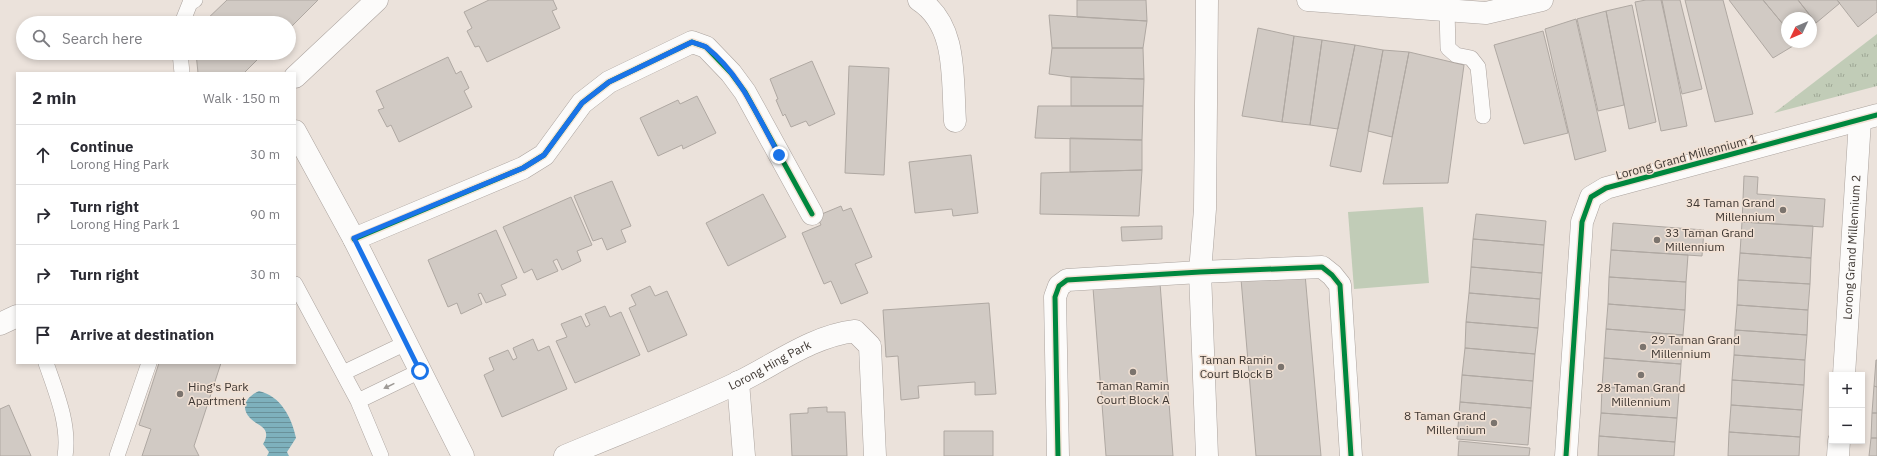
<!DOCTYPE html>
<html lang="en">
<head>
<meta charset="utf-8">
<style>
  :root { --surface:#fff; --page:#f7f7f7; --text:#2b2b33; --muted:#7c7c81; --line:#e1e1e2 }
  body { margin:0; font-family:"IBM Plex Sans",sans-serif; background:var(--page); color:var(--text) }
  .controls { position:absolute; right:12px; bottom:12px; display:grid; overflow:hidden; border-radius:0px; box-shadow:0 2px 6px #0003 }
  .controls button { width:36px; height:36px; display:grid; place-items:center; padding:0; border:0; border-bottom:1px solid var(--line); background:var(--surface); color:var(--text); font:20px sans-serif }
  .compass { position:absolute; left:1781px; top:12px; width:36px; height:36px; border-radius:50%; background:var(--surface); box-shadow:0 2px 6px #0003; rotate:226deg }
  .stop { position:absolute; width:12px; height:12px; margin:-9px; border:3px solid #1a73e8; border-radius:50%; background:#fff }
  .stop.end { background:#1a73e8; border-color:#fff; box-shadow:0 1px 4px #0008 }
  .list { margin:0; padding:0; list-style:none }
  h2 { display:flex; justify-content:space-between; align-items:center; height:52px; margin:0; padding:0 16px; font-size:17px }
  h2 small { font-size:13px; font-weight:400; color:var(--muted) }
  .list li { display:grid; grid-template-columns:26px 1fr auto; gap:12px; align-items:center; box-sizing:border-box; height:60px; padding:0 16px; border-top:1px solid var(--line) }
  .list b { display:block; font-size:15px; white-space:nowrap }
  .list p { margin:0; font-size:13px; white-space:nowrap; color:var(--muted) }
  .list em { font-size:13px; font-style:normal; color:var(--muted) }
  .icon { flex:none; width:22px; height:22px; fill:none; stroke:currentColor; stroke-width:2; stroke-linecap:round; stroke-linejoin:round }
  .map { position:relative; flex:none; width:1877px; height:456px; overflow:hidden }
  .search { position:absolute; background:var(--surface); box-shadow:0 2px 6px #0003; left:16px; top:16px; width:280px; height:44px; display:flex; align-items:center; gap:10px; box-sizing:border-box; padding:0 14px; border-radius:22px; color:var(--muted); font-size:15px }
  .panel { position:absolute; background:var(--surface); box-shadow:0 2px 6px #0003; left:16px; top:72px; width:280px; height:292px; border-radius:0px }
  .map>svg:first-child { display:block }
</style>
</head>
<body>
<div class="map">
<svg width="1877" height="456" viewBox="0 0 1877 456">
  <defs>
    <pattern id="park-tufts" width="24" height="20" patternUnits="userSpaceOnUse"><rect width="24" height="20" fill="#c1ccb7"/><path d="M3 7l-1-3M5 7V3M7 7l1-3M15 17l-1-3M17 17v-4M19 17l1-3" fill="none" stroke="#9ea795"/></pattern>
    <pattern id="water-rules" width="6" height="5" patternUnits="userSpaceOnUse"><rect width="6" height="5" fill="#7eb1bd"/><path d="M0 2.5h6" fill="none" stroke="#69919a"/></pattern>
  </defs>
  <rect width="100%" height="100%" fill="#ebe2db"/>
  <path fill="#c1ccb7" d="M1423,207L1429,283L1354,289L1348,212Z"/>
  <path fill="url(#park-tufts)" d="M1877,34V86L1774,113Z"/>
  <path fill="url(#water-rules)" d="M259,391C281,396 292,418 296,438L287,452L289,456H267L269,452L263,444C273,427 257,426 250,418C239,406 248,396 259,391Z"/>
  <path fill="#d1cac4" stroke="#afa8a2" d="M227,0H318L289,29V23H203Z
    M489,0H553L557,9L552,11L560,28L487,62L479,46L475,47L467,31L472,28L464,12Z
    M1077,0H1146L1147,21L1077,17Z
    M1646,0H1662L1687,126L1661,131L1635,2Z
    M1661,0H1680L1702,89L1682,94Z
    M1685,0H1723L1753,114L1715,122Z
    M1729,0H1763L1787,29V42L1798,43L1773,58Z
    M1763,0H1798L1816,23L1811,28V18H1787V29Z
    M1798,0H1837L1840,3L1816,23Z
    M1837,0H1877V12L1858,27Z
    M1632,5L1656,122L1629,129L1606,11Z
    M1606,11L1624,105L1598,111L1577,19Z
    M1049,15L1147,21L1143,48H1052Z
    M1576,19L1606,151L1575,160L1545,29Z
    M1258,28L1294,36L1282,122L1242,116Z
    M1543,31L1568,133L1524,144L1494,45Z
    M1294,36L1322,40L1310,125L1282,122Z
    M1322,40L1355,45L1338,129L1310,125Z
    M1355,45L1383,50L1361,172L1330,166Z
    M1052,48H1143L1144,79L1071,77L1049,74Z
    M1383,50L1409,52L1392,137L1368,131Z
    M1409,52L1464,65L1448,183L1383,184Z
    M196,53H264L244,73H198Z
    M448,57L456,74L461,71L469,88L464,91L472,107L399,142L391,125L387,127L378,110L384,108L376,91Z
    M812,61L835,114L809,126L806,121L791,127L785,114L783,116L776,100L778,99L770,79Z
    M849,66L889,68L884,175L845,173Z
    M1071,77L1144,79L1143,106H1071Z
    M697,96L716,133L683,149L682,145L658,156L640,118L678,100L680,104Z
    M1038,106H1143L1142,140L1035,138Z
    M1070,138L1142,140V170L1070,172Z
    M971,155L978,213L953,216L952,209L915,213L909,162Z
    M1142,170L1139,216L1040,214L1041,173Z
    M1744,176L1758,177L1757,194L1825,199L1823,227L1742,222Z
    M612,181L631,226L621,230L626,242L607,250L602,238L593,241L574,196Z
    M763,194L786,237L728,266L706,223Z
    M571,197L592,245L577,251L581,261L562,270L557,259L553,261L558,271L537,280L532,269L524,273L503,227Z
    M841,206L843,211L851,208L872,257L855,264L868,293L841,304L831,281L824,284L802,233L821,225L817,216Z
    M1476,214L1546,221L1544,245L1473,239Z
    M1742,222L1813,226L1811,258L1740,253Z
    M1613,223L1704,230L1702,256L1611,250Z
    M1162,226V239L1122,241L1121,227Z
    M496,230L517,278L501,285L506,295L486,303L481,293L478,294L482,304L461,314L457,303L448,307L428,260Z
    M1473,239L1544,245L1542,273L1471,267Z
    M1611,250L1688,255L1686,282L1609,277Z
    M1740,253L1811,258L1810,284L1738,280Z
    M1471,267L1542,273L1540,299L1469,293Z
    M1305,274L1321,456H1256L1241,279Z
    M1609,277L1686,282L1685,310L1608,304Z
    M1738,280L1810,284L1808,310L1737,305Z
    M1160,283L1173,456H1106L1093,288Z
    M650,286L655,296L667,291L687,335L648,352L629,308L636,305L631,295Z
    M1469,293L1540,299L1538,328L1466,322Z
    M989,303L996,394L975,395V382L918,386L919,398L901,400L898,356L886,357L883,310Z
    M1608,304L1685,310L1683,335L1606,329Z
    M1737,305L1808,310L1807,335L1735,330Z
    M605,306L610,317L621,312L640,355L575,383L556,341L567,337L561,324L581,316L586,327L590,325L585,314Z
    M1466,322L1538,328L1535,354L1465,348Z
    M1606,329L1683,335L1681,364L1604,358Z
    M1735,330L1807,335L1805,360L1734,355Z
    M533,339L538,351L549,346L567,389L502,417L484,375L494,370L489,358L508,350L513,360L517,358L513,348Z
    M1465,348L1535,354L1533,381L1462,375Z
    M1734,355L1805,360L1804,385L1732,380Z
    M1604,358L1681,364L1679,392L1602,387Z
    M1876,360H1877V387L1874,386Z
    M159,363H221L194,446L199,456H142L151,429L139,425Z
    M1462,375L1533,381L1531,408L1460,402Z
    M1732,380L1804,385L1802,410L1731,405Z
    M1874,386L1877,387V413H1872Z
    M1602,387L1679,392L1677,418L1601,413Z
    M1460,402L1531,408L1528,445L1457,439Z
    M9,405L31,456H0V409Z
    M1731,405L1802,410L1800,437L1729,432Z
    M827,407V412H845L847,456H792L790,414L808,413V408Z
    M1601,413L1677,418L1675,442L1599,436Z
    M1872,413H1877V438H1871Z
    M944,431H993V456H944Z
    M1729,432L1800,437L1799,456H1728Z
    M1599,436L1675,442L1674,456H1598Z
    M1871,438H1877V456H1869Z
    M1459,441L1530,448L1529,456H1458Z"/>
  <g fill="none" stroke-linecap="round" stroke-linejoin="round">
    <g stroke="#aba39e" stroke-width="16">
      <path id="lane" d="M1447,10L1448,48L1456,55L1471,58L1478,67L1483,116
        M182,23L190,3L195,0
        M180,53L182,73
        M295,284L358,401L381,456
        M46,363C56,392 70,425 65,456
        M343,373L406,343
        M358,401L420,371
        M117,456L149,363"/>
    </g>
    <g stroke="#aba39e" stroke-width="23">
      <g id="street">
        <path d="M919,0C958,25 952,80 955,121"/>
        <path d="M1308,0L1486,13L1542,0"/>
        <path d="M295,131L354,239L463,456"/>
        <path d="M354,239L523,168L544,155L582,103L609,82L692,42L706,47L731,73L745,92L812,214"/>
        <path id="s1" d="M1844,375L1860,120"/>
        <path d="M738,382L744,456"/>
        <path id="s2" d="M565,456C622,432 683,409 739,382C776,364 812,336 855,331L870,346L875,456"/>
        <path d="M1058,456L1055,297L1059,286L1067,280L1200,272L1322,267L1332,275L1340,285L1351,456"/>
        <path d="M1207,456L1200,272L1205,209L1207,0"/>
        <path d="M1566,456L1582,222L1591,197L1606,188L1877,115"/>
        <path d="M1838,456L1839,441"/>
      </g>
    </g>
    <g stroke="#aba39e" stroke-width="23">
      <path id="secondary" d="M295,77L377,0
        M0,324L17,316"/>
    </g>
    <use href="#lane" stroke="#fcfbfa" stroke-width="15"/>
    <use href="#street" stroke="#fcfbfa" stroke-width="22"/>
    <use href="#secondary" stroke="#fcfbfa" stroke-width="22"/>
    <g stroke="#f2e1d4" stroke-width="8">
      <path id="cycleway" d="M354,239L523,168L544,155L582,103L609,82L692,42L706,47L731,73L745,92L812,214
        M1058,456L1055,297L1059,286L1067,280L1200,272L1322,267L1332,275L1340,285L1351,456
        M1566,456L1582,222L1591,197L1606,188L1877,115"/>
    </g>
    <use href="#cycleway" stroke="#00873e" stroke-width="5"/>
  </g>
  <defs><path id="oneway-solid" d="M-6-.8H1V-3.2L6.5 0L1 3.2V.8H-6Z"/></defs>
  <use fill="#9e9a96" href="#oneway-solid" transform="translate(389 386) rotate(154)"/>
  <g fill="none" stroke-linecap="round" stroke-linejoin="round">
    <path stroke="#1a73e8" stroke-width="5" d="M420,371L354,238L523,168L544,155L582,103L609,82L692,42C697,44 703,45 706,47C740,73 759,119 779,155"/>
  </g>
  <g fill="#7b746e" stroke="#f2e1d4" stroke-width="1.5">
    <circle cx="1783" cy="210" r="4"/>
    <circle cx="1657" cy="240" r="4"/>
    <circle cx="1643" cy="347" r="4"/>
    <circle cx="1281" cy="367" r="4"/>
    <circle cx="1133" cy="372" r="4"/>
    <circle cx="1641" cy="375" r="4"/>
    <circle cx="180" cy="394" r="4"/>
    <circle cx="1494" cy="423" r="4"/>
  </g>
  <g text-anchor="middle" stroke-width="3" stroke-linejoin="round" paint-order="stroke">
    <g font-size="12" fill="#3f3833" stroke="#f2e1d4">
      <text transform="translate(1686 157) rotate(-15)" y="4">Lorong Grand Millennium 1</text>
      <text dy="4" stroke="none"><textPath href="#s1" startOffset="128">Lorong Grand Millennium 2</textPath></text>
      <text dy="4" stroke="none"><textPath href="#s2" startOffset="224">Lorong Hing Park</textPath></text>
    </g>
    <g font-size="12" fill="#3f3833" stroke="#f2e1d4" text-anchor="end">
      <text x="1775" y="207">34 Taman Grand<tspan x="1775" dy="14">Millennium</tspan></text>
      <text x="1665" y="237" text-anchor="start">33 Taman Grand<tspan x="1665" dy="14">Millennium</tspan></text>
      <text x="1651" y="344" text-anchor="start">29 Taman Grand<tspan x="1651" dy="14">Millennium</tspan></text>
      <text x="1273" y="364">Taman Ramin<tspan x="1273" dy="14">Court Block B</tspan></text>
      <text x="1133" y="390" text-anchor="middle">Taman Ramin<tspan x="1133" dy="14">Court Block A</tspan></text>
      <text x="188" y="391" text-anchor="start">Hing's Park<tspan x="188" dy="14">Apartment</tspan></text>
      <text x="1641" y="392" text-anchor="middle">28 Taman Grand<tspan x="1641" dy="14">Millennium</tspan></text>
      <text x="1486" y="420">8 Taman Grand<tspan x="1486" dy="14">Millennium</tspan></text>
    </g>
  </g>
</svg>
<div class="controls">
<button>+</button>
<button>−</button>
</div>
<svg class="compass" viewBox="-18 -18 36 36"><path d="M0-13l5 13h-10z" fill="#e53935"/><path d="M0 13l5-13h-10z" fill="#7c7c81"/></svg>
<div class="stop" style="left:420px;top:371px"></div>
<div class="stop end" style="left:779px;top:155px"></div>
<div class="search"><svg class="icon" aria-label="search" viewBox="0 0 24 24"><circle cx="10" cy="10" r="6"/><path d="M15 15l6 6"/></svg>Search here</div>
<section class="panel">
<h2>2 min<small>Walk · 150 m</small></h2>
<ul class="list">
<li><svg class="icon" aria-label="ahead" viewBox="0 0 24 24"><path d="M12 20V5M6 11l6-6 6 6"/></svg><div><b>Continue</b><p>Lorong Hing Park</p></div><em>30 m</em></li>
<li><svg class="icon" aria-label="right" viewBox="0 0 24 24"><path d="M7 20v-9h11M14 6l5 5-5 5"/></svg><div><b>Turn right</b><p>Lorong Hing Park 1</p></div><em>90 m</em></li>
<li><svg class="icon" aria-label="right" viewBox="0 0 24 24"><path d="M7 20v-9h11M14 6l5 5-5 5"/></svg><div><b>Turn right</b></div><em>30 m</em></li>
<li><svg class="icon" aria-label="arrive" viewBox="0 0 24 24"><path d="M6 21V4h12l-3 4 3 4H6"/></svg><div><b>Arrive at destination</b></div></li>
</ul>
</section>
</div>
</body>
</html>
